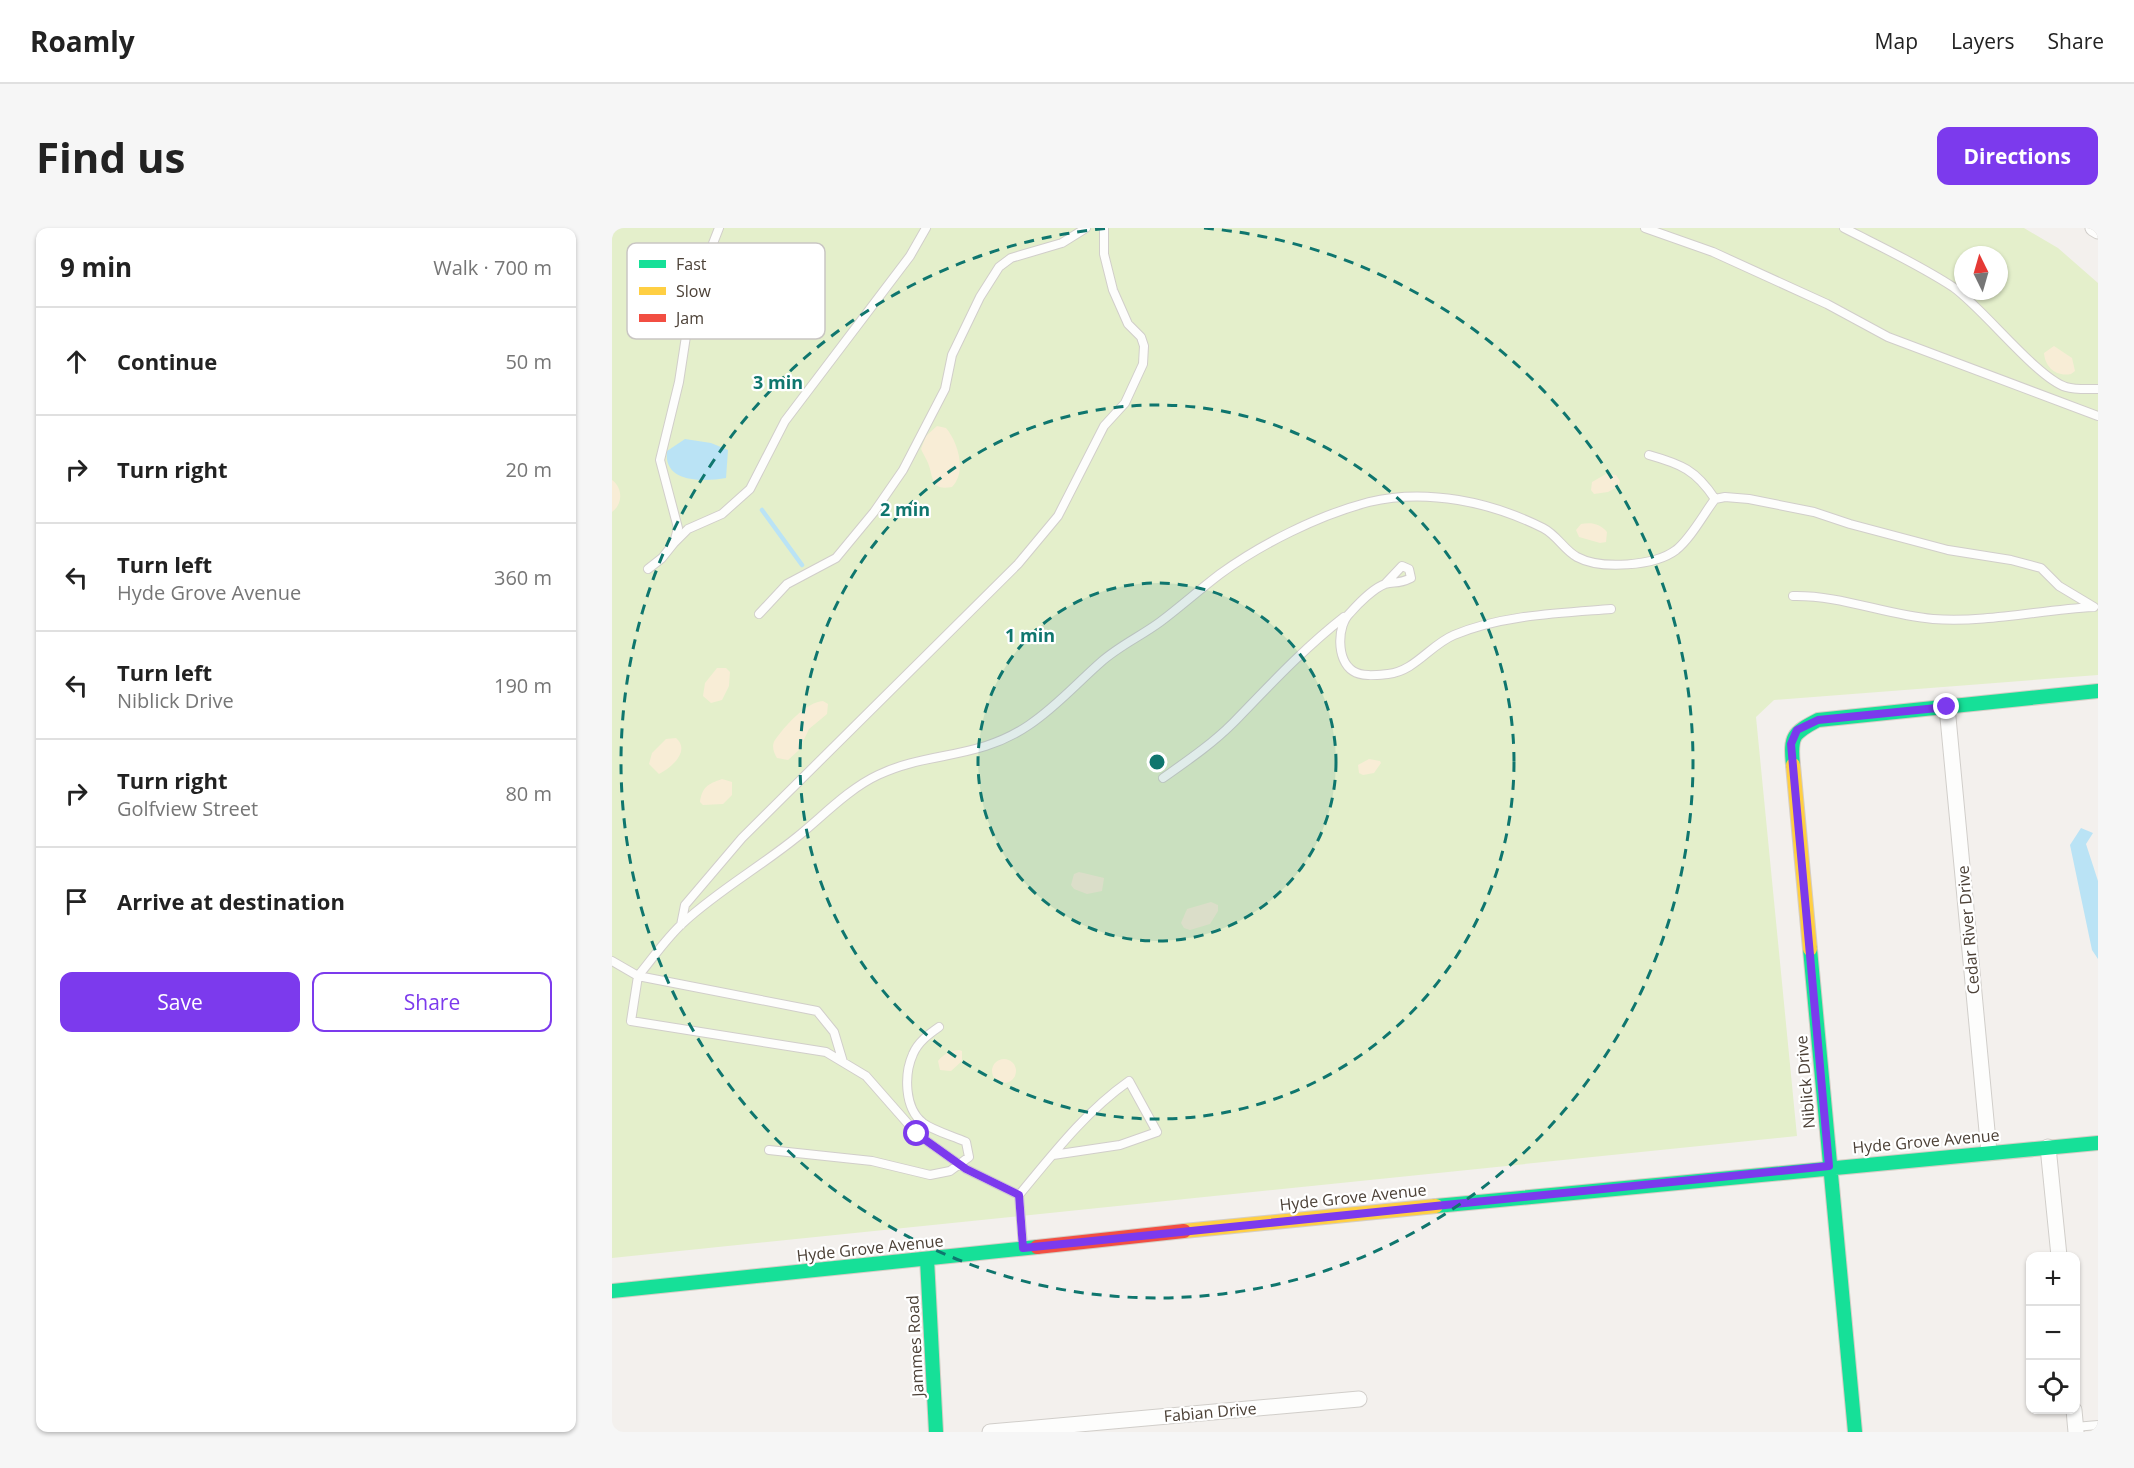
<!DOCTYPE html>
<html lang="en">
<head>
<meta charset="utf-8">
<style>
  :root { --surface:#fff; --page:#f6f6f6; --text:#222; --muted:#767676; --line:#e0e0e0; --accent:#7c3aed }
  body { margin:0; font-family:"Open Sans",sans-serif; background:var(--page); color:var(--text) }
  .controls { position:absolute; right:18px; bottom:18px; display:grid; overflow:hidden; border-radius:12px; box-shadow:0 2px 4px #0004 }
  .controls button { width:54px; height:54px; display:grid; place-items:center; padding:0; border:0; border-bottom:2px solid var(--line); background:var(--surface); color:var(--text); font:30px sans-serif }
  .compass { position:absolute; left:1342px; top:18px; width:54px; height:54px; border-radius:50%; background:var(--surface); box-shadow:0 2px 4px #0004; rotate:355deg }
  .stop { position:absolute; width:18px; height:18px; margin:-14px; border:4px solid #7c3aed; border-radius:50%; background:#fff }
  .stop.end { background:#7c3aed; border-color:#fff; box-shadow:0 2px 6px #0008 }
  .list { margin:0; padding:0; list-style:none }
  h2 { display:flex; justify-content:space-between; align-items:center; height:78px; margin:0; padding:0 24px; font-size:26px }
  h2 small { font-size:20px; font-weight:400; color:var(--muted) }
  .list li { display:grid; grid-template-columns:39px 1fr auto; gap:18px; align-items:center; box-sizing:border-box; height:108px; padding:0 24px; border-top:2px solid var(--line) }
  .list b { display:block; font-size:22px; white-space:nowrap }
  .list p { margin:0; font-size:20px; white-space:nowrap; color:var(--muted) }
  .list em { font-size:20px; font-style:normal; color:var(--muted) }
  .actions { display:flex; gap:12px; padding:18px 24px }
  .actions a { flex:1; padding:14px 0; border:2px solid var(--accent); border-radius:12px; text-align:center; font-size:21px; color:var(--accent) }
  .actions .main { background:var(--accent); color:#fff }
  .icon { flex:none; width:33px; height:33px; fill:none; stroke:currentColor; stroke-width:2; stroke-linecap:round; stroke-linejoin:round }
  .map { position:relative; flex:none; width:1486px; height:1204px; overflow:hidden; border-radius:12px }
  header { display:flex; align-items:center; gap:36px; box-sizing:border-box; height:84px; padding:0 30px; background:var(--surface); border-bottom:2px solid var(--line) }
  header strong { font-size:28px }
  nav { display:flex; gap:33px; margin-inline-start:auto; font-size:21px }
  .intro { display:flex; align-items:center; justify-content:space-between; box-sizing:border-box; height:144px; padding:0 36px }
  h1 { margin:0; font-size:42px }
  .button { padding:15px 27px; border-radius:12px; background:var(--accent); color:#fff; font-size:21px; font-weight:700 }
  main { display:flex; gap:36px; padding:0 36px }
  aside { flex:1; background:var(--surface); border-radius:12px; box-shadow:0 2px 4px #0004 }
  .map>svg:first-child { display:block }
</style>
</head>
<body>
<header>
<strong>Roamly</strong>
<nav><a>Map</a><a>Layers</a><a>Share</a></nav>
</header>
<div class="intro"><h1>Find us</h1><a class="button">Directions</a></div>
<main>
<aside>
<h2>9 min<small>Walk · 700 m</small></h2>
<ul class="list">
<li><svg class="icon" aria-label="ahead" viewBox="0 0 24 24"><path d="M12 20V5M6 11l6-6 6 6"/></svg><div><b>Continue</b></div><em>50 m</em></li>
<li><svg class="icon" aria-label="right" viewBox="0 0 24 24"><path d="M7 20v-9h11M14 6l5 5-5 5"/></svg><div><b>Turn right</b></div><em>20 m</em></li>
<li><svg class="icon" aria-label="left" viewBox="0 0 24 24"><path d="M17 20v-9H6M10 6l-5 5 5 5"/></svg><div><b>Turn left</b><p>Hyde Grove Avenue</p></div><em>360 m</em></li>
<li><svg class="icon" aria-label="left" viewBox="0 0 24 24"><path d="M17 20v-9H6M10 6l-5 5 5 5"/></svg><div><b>Turn left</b><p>Niblick Drive</p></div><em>190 m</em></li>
<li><svg class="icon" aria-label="right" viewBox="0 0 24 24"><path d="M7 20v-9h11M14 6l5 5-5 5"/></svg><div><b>Turn right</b><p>Golfview Street</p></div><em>80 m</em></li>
<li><svg class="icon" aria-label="arrive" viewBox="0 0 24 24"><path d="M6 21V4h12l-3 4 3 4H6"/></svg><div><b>Arrive at destination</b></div></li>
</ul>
<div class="actions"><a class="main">Save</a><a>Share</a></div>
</aside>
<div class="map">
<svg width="1486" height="1204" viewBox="0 0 1486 1204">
  <rect width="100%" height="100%" fill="#f3f0ed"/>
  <path fill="#e4efcb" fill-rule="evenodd" d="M0,0H1412L1446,20L1486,55V447L1162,472L1144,489L1185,908L0,1030ZM1351,27H1387V63H1351Z"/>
  <path fill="#f8edd6" d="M1442,118L1460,130L1463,143L1459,146C1444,149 1433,139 1432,125Z
    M325,198L334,200C346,214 355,244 340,259C318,263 322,250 316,235C314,230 311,226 309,221L314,208Z
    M994,246L1004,247L1008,253L1007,258L996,264L982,266L979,262L980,254Z
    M0,252C11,260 11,276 0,284Z
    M969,296C980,294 988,296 995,304L994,314L988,315L967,309L964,302Z
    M105,440H114L118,444L117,458L110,472L99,475L91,468L93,455Z
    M211,473L216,476L215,486L197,501L187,522L176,532L165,530C162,525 159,518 163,512C172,499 194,474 211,473Z
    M64,510C79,523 59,540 47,546L37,536L40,525L54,511Z
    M757,531L768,533L769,535L762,545L751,547L747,545L746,537Z
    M110,551L120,554V567L111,576L91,577L88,574C90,559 96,556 110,551Z
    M467,644L492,650L490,663L475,666L462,661L459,657L462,646Z
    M599,674L606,677V683L598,696L578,702L572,700L569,695L575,681Z
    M347,822L350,823V833L339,843L328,842L326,833C332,826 337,823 347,822Z
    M380 843a12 12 0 1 1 24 0a12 12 0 1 1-24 0Z"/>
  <path fill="#bae3f5" d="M73,211L99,215L116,222L114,250C91,254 51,255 55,223Z
    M1469,600L1481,605L1474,616L1486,653V731L1480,722L1458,617Z"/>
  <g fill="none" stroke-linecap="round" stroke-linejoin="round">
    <path stroke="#bae3f5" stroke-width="4.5" d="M150,282L190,337"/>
    <g stroke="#d1ceca" stroke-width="10">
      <path id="lane" d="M1033,0L1101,24L1215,76L1276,109L1486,188
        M1232,0C1269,19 1306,36 1341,59C1372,81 1425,150 1454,159C1464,162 1476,161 1486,161
        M1103,271L1113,269L1137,271L1202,284L1238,296L1336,322L1399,332L1429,340L1447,358L1482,379
        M62,315L76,301L110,286L138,261L173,193L298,28L314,0
        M36,341L50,330L62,315L66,300L48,232L67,154L80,69L107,0
        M773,356L790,338L797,341L799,350C785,357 783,353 773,356C762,360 746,376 738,385C725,397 724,432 741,443C750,449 765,447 776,446C803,443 818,417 842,407C890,387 948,385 999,381
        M1181,368C1229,367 1273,387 1321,391C1374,395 1428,382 1481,379
        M147,386L175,356L224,330L262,284L291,242L333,161L340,127L368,69L387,39L399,30L450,15L474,0
        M551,550C575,533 600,516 621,495C657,458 691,421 732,389
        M69,697L73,677L130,610L406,336L446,288L492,198L513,175L531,136L532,118L529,109L516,96L501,62L492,26V0
        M0,733L26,748L19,793L214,824L254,848L305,906L354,941L407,967L411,1018
        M231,834L222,804L205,783L26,748C41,730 55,709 72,694C107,662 148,639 185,609C210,589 236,561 266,547C316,523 366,532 417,497C444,479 465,455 489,434C507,418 529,408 548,394C568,379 587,362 608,346C649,316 707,287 757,274C815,260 879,274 931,300C945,307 952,322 965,329C989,342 1043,338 1064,322C1079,310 1091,287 1103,271C1084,242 1069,236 1037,227
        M157,922L260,933L318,947L338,943L357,929L354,914C341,908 322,903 311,895C292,880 292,846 301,826C306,814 317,806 327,799
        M407,967C441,926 473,884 517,853L545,904L508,917L441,927
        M1463,1199L1486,1197"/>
    </g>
    <g stroke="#d1ceca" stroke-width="17">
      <path id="street" d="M1481,0L1486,3
        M1335,479L1377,924
        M1436,919L1447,1028
        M1462,1182L1464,1204
        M378,1204L747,1171"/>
    </g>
    <g stroke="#d5cec5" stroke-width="16">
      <path id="fast" d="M1181,537C1178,508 1181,505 1206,492L1486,463
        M1198,721L1243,1204
        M824,978L1486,915
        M315,1031L324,1204
        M0,1063L425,1019"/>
    </g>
    <g stroke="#d5cec5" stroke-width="16">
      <path id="slow" d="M1181,537L1198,721
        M572,1003L824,978"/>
    </g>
    <g stroke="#d5cec5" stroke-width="16">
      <path id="jam" d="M425,1019L572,1003"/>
    </g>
    <use href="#lane" stroke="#fdfdfc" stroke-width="8"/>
    <use href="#street" stroke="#fdfdfc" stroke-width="15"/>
    <use href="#fast" stroke="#16e098" stroke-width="14"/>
    <use href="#slow" stroke="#ffcf43" stroke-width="14"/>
    <use href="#jam" stroke="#f24e42" stroke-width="14"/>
  </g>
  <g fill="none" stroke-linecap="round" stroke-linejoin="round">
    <path stroke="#7c3aed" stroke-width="8" d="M305,906L354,941L407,967L411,1020L1217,938L1179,516L1185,502L1206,492L1335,479"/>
  </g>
  <circle cx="545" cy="534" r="179" fill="#0f766e" fill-opacity=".12"/>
  <g fill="none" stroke="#0f766e" stroke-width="3" stroke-dasharray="10 8">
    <circle cx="545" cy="534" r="179"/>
    <circle cx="545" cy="534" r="357"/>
    <path d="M592 0A536 536 0 1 1 498 0"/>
  </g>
  <g text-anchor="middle" stroke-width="4.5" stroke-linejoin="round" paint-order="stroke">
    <g font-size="16" fill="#4c4137" stroke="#fff">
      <text transform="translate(1356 702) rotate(-95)" y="6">Cedar River Drive</text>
      <text transform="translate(1193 854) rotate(-95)" y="6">Niblick Drive</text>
      <text transform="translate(1314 913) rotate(-5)" y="6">Hyde Grove Avenue</text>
      <text transform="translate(741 969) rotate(-6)" y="6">Hyde Grove Avenue</text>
      <text transform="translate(258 1020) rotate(-6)" y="6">Hyde Grove Avenue</text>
      <text transform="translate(303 1118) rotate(-93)" y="6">Jammes Road</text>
      <text transform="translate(598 1184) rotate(-5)" y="6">Fabian Drive</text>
    </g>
  </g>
  <rect x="15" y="15" width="198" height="96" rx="9" fill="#fff" stroke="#c9c6c3" stroke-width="1.5"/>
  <rect x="27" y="32" width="27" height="8" fill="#16e098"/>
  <rect x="27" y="59" width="27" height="8" fill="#ffcf43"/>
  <rect x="27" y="86" width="27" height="8" fill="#f24e42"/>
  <g font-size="16" fill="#4c4137">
    <text x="64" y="42">Fast</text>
    <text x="64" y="69">Slow</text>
    <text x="64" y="96">Jam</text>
  </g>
  <circle cx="545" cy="534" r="9" fill="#0f766e" stroke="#fff" stroke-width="3"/>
  <g font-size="18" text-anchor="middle" font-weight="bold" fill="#0f766e" stroke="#fff" stroke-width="4.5" stroke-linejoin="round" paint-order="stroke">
    <text x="166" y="161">3 min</text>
    <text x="293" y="288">2 min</text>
    <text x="418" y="414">1 min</text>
  </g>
</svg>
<div class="controls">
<button>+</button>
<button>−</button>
<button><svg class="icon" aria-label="locate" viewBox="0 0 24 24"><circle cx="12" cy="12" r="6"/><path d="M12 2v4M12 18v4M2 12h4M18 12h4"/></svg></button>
</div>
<svg class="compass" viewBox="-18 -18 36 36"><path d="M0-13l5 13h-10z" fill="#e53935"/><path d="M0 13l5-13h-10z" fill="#767676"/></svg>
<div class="stop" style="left:305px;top:906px"></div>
<div class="stop end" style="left:1335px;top:479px"></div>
</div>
</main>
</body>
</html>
